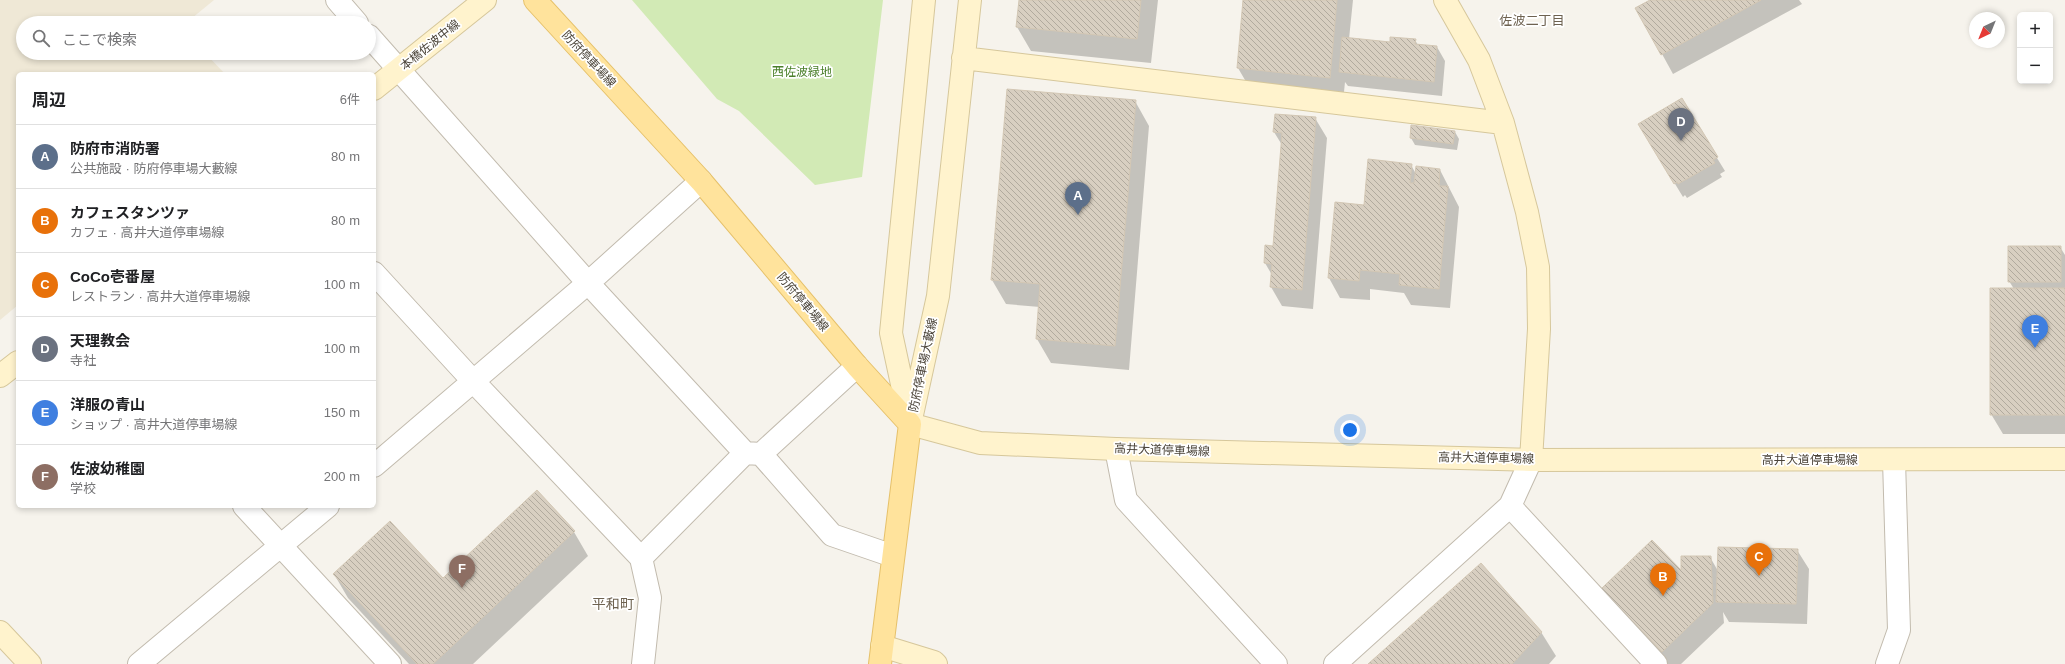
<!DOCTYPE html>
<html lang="ja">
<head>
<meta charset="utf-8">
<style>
  :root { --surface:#fff; --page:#f6f6f6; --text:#202124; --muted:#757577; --line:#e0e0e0; --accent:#7c3aed }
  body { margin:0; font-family:Arial,"Noto Sans JP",sans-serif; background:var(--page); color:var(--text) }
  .controls { position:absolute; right:12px; top:12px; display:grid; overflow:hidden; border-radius:6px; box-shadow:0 2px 6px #0003 }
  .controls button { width:36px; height:36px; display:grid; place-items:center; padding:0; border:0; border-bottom:1px solid var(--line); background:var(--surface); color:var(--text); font:20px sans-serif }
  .compass { position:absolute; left:1969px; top:12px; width:36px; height:36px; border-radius:50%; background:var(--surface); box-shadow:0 2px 6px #0003; rotate:223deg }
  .you { position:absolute; left:1350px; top:430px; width:14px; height:14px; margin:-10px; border:3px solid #fff; border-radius:50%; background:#1a73e8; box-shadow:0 0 0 6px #1a73e833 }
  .badge { display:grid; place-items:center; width:26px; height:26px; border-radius:50%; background:var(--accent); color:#fff; font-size:13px; font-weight:700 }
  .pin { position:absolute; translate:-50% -33px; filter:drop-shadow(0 1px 2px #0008) }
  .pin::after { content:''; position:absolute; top:21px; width:14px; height:12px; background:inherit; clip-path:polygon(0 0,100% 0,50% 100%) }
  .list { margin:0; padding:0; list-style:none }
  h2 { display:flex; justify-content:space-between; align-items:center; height:52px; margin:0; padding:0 16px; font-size:17px }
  h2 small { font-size:13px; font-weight:400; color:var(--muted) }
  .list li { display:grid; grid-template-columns:26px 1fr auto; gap:12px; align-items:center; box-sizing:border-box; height:64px; padding:0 16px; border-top:1px solid var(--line) }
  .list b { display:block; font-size:15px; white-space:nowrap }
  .list p { margin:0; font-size:13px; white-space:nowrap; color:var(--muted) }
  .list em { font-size:13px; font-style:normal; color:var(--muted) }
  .icon { flex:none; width:22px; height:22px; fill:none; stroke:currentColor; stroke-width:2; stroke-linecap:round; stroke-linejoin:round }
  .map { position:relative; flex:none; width:2065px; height:664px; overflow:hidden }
  .search { position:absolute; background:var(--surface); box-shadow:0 2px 6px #0003; left:16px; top:16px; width:360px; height:44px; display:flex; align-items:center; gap:10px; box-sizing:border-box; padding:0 14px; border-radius:22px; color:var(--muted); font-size:15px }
  .panel { position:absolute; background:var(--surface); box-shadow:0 2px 6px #0003; left:16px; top:72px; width:360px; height:436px; border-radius:6px }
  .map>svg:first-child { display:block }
</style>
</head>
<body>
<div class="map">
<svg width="2065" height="664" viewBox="0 0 2065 664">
  <defs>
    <pattern id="building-back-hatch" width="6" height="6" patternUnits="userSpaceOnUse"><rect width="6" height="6" fill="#d8cfc1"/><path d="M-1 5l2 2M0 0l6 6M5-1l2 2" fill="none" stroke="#b1aa9e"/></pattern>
  </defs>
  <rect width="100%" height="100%" fill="#f6f3ec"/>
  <path fill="#efe8d6" d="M0,0H214L186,23H23V53H205L225,74H18V305L0,320Z"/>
  <path fill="#d2eab5" d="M632,0H883L862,177L815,185L739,111L717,99Z"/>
  <path fill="#0003" d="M1020,0H1158L1151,63L1031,51L1017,27Z
    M1244,0H1353L1349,39L1391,43L1415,40L1418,45L1437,47L1445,61L1442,96L1348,86L1345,82L1343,102L1252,92L1238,68Z
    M1652,0H1799L1802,4L1673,74L1662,54Z
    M1135,101L1149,126L1129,370L1051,363L1037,339L1040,307L1006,304L992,280Z
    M1315,118L1327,138L1313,309L1282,306L1271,287L1272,275L1265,263L1274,247L1282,145L1274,132Z
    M1412,127L1455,132L1459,139L1457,150L1415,145L1411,138Z
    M1647,138L1717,158L1725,171L1720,174L1722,177L1687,198L1685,195L1683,197Z
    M1411,165L1416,174L1440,170L1459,207L1450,308L1411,305L1404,293L1370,289V300L1340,298L1329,278L1364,206Z
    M2060,247L2065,255V434H2003L1991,414L2014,289L2009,281Z
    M537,491L574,532L588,556L473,664H409L348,598L334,574L443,579Z
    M1797,550L1809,569L1807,624L1729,622L1723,612L1724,623L1681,664H1667L1602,590L1682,572L1710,557L1718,571Z
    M1541,632L1556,656L1549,664H1369Z"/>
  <path fill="url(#building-back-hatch)" stroke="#d3c7b4" d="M1019,0H1141L1137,39L1016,27Z
    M1243,0H1337L1330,78L1237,68Z
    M1650,0H1761L1661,55L1635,8Z
    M1342,37L1390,42V37L1416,39L1415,44L1437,46L1434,82L1339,72Z
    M1007,89L1136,100L1115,346L1036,339L1040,284L991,280Z
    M1682,98L1718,157L1713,160L1715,163L1678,184L1677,182L1674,184L1638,124Z
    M1275,114L1316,117L1302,290L1270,287L1272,264L1264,263L1265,245L1273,246L1282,133L1273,132Z
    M1411,125L1455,131L1453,144L1410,138Z
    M1368,159L1412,164L1410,183H1414L1416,166L1440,169L1439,186H1448L1439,289L1399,285L1400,274L1360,270L1359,281L1328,278L1335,202L1364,205Z
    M2008,246H2061V282H2008Z
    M1990,288H2065V415H1990Z
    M537,490L575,531L433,664H417L333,574L390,521L443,578Z
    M1652,540L1681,570V556H1711L1713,603L1662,652L1601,589Z
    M1718,547L1798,549L1796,604L1716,602Z
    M1481,563L1542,632L1512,664H1368Z"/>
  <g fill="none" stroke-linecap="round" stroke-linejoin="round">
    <g stroke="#c2bbae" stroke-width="24">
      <path id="street" d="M337,0L357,23
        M369,36L588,283L745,453L761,454L832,535L893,556
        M374,273L473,381L641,558L650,598L643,664
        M1116,449L1126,500L1276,664
        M761,454L857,366
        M1531,460L1510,506L1656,664
        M374,466L588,283L701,181
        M244,506L390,664
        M641,558L745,453
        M139,664L328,506
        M1335,664L1510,506
        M1887,664L1899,630L1894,460"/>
    </g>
    <g stroke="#d6c79b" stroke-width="24">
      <path id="secondary" d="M1445,0L1479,60L1503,123L1527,212L1538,267L1539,329L1531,460
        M963,58L1503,123
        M374,89L485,0
        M0,376L18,362
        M909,417L891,333L924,0
        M910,424L980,443L1116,449L1531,460L2065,459
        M910,424L938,296L970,0
        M0,632L30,664
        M882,646L934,662L936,664"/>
    </g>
    <g stroke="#e6c16a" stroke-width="24">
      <path id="primary" d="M535,0L701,181L857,366L910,424L880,664"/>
    </g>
    <use href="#street" stroke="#fff" stroke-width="22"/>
    <use href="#secondary" stroke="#fff3cd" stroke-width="22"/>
    <use href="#primary" stroke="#ffe39c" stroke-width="22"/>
  </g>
  <g text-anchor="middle" stroke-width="3.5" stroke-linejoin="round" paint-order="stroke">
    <g font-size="12" fill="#4b4439" stroke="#fff">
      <text transform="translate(430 45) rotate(-39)" y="4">本橋佐波中線</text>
      <text transform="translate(589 59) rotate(47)" y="4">防府停車場線</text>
      <text transform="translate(803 302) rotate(50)" y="4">防府停車場線</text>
      <text transform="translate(923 365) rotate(-78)" y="4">防府停車場大藪線</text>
      <text transform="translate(1162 450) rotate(2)" y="4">高井大道停車場線</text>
      <text transform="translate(1486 458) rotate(1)" y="4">高井大道停車場線</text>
      <text x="1810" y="464">高井大道停車場線</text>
    </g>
    <g font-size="12" fill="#4a7f2a" stroke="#fff">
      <text x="802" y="76">西佐波緑地</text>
    </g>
    <g font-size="13" fill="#6e6250" stroke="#fff">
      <text x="1532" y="25">佐波二丁目</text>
    </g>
    <g font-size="14" fill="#6e6250" stroke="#fff">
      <text x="613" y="609">平和町</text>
    </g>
  </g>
</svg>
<div class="controls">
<button>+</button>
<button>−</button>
</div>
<svg class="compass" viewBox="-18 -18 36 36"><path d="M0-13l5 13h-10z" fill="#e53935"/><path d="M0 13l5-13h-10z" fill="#757577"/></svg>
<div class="you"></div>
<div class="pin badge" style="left:1078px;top:215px;background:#5c6f8a">A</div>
<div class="pin badge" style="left:1663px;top:596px;background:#e8710a">B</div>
<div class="pin badge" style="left:1759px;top:576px;background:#e8710a">C</div>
<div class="pin badge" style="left:1681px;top:141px;background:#6b7280">D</div>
<div class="pin badge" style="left:2035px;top:348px;background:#3f7fe0">E</div>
<div class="pin badge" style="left:462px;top:588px;background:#8d6e63">F</div>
<div class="search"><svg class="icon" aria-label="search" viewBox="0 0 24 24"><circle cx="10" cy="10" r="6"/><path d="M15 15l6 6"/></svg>ここで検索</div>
<section class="panel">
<h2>周辺<small>6件</small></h2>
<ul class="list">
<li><span class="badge" style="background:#5c6f8a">A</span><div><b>防府市消防署</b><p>公共施設 · 防府停車場大藪線</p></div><em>80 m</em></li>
<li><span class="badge" style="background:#e8710a">B</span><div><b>カフェスタンツァ</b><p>カフェ · 高井大道停車場線</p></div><em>80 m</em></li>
<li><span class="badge" style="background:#e8710a">C</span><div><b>CoCo壱番屋</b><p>レストラン · 高井大道停車場線</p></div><em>100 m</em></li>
<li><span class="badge" style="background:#6b7280">D</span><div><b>天理教会</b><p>寺社</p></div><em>100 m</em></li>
<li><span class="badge" style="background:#3f7fe0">E</span><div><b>洋服の青山</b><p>ショップ · 高井大道停車場線</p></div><em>150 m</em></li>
<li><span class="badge" style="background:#8d6e63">F</span><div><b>佐波幼稚園</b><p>学校</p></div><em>200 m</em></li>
</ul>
</section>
</div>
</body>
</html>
